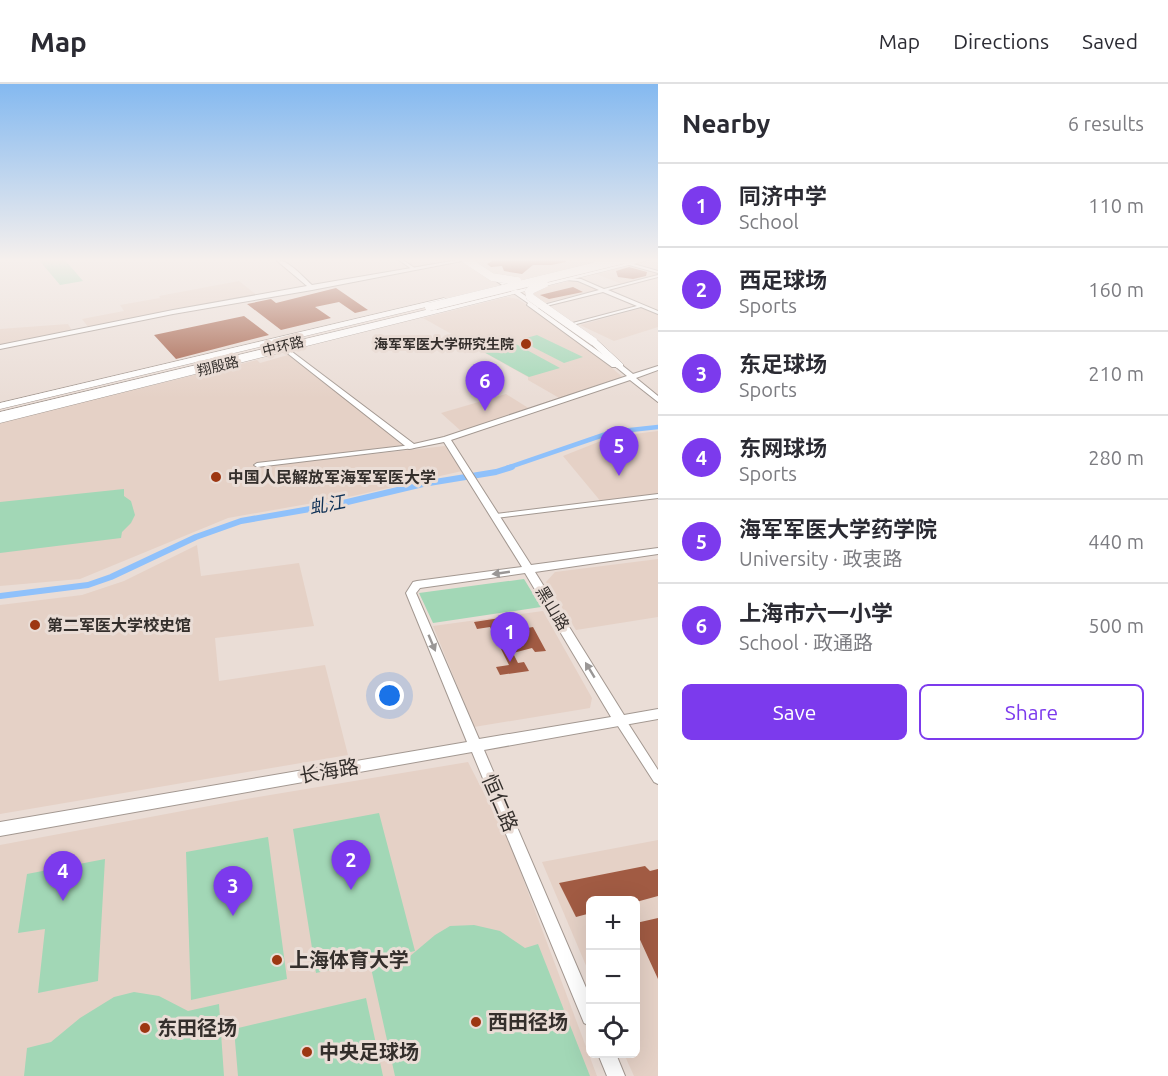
<!DOCTYPE html>
<html lang="en">
<head>
<meta charset="utf-8">
<style>
  :root { --surface:#fff; --page:#f2f2f3; --text:#2b2b33; --muted:#7c7c81; --line:#e1e1e2; --accent:#7c3aed }
  body { margin:0; font-family:Ubuntu,"Noto Sans SC",sans-serif; background:var(--page); color:var(--text) }
  .controls { position:absolute; right:18px; bottom:18px; display:grid; overflow:hidden; border-radius:9px; box-shadow:0 6px 24px #0002 }
  .controls button { width:54px; height:54px; display:grid; place-items:center; padding:0; border:0; border-bottom:2px solid var(--line); background:var(--surface); color:var(--text); font:30px sans-serif }
  .you { position:absolute; left:390px; top:612px; width:21px; height:21px; margin:-15px; border:4px solid #fff; border-radius:50%; background:#1a73e8; box-shadow:0 0 0 9px #1a73e833 }
  .badge { display:grid; place-items:center; width:39px; height:39px; border-radius:50%; background:var(--accent); color:#fff; font-size:20px; font-weight:700 }
  .pin { position:absolute; translate:-50% -50px; filter:drop-shadow(0 2px 3px #0008) }
  .pin::after { content:''; position:absolute; top:32px; width:21px; height:18px; background:inherit; clip-path:polygon(0 0,100% 0,50% 100%) }
  .list { margin:0; padding:0; list-style:none }
  h2 { display:flex; justify-content:space-between; align-items:center; height:78px; margin:0; padding:0 24px; font-size:26px }
  h2 small { font-size:20px; font-weight:400; color:var(--muted) }
  .list li { display:grid; grid-template-columns:39px 1fr auto; gap:18px; align-items:center; box-sizing:border-box; height:84px; padding:0 24px; border-top:2px solid var(--line) }
  .list b { display:block; font-size:22px; white-space:nowrap }
  .list p { margin:0; font-size:20px; white-space:nowrap; color:var(--muted) }
  .list em { font-size:20px; font-style:normal; color:var(--muted) }
  .actions { display:flex; gap:12px; padding:18px 24px }
  .actions a { flex:1; padding:14px 0; border:2px solid var(--accent); border-radius:9px; text-align:center; font-size:21px; color:var(--accent) }
  .actions .main { background:var(--accent); color:#fff }
  .icon { flex:none; width:33px; height:33px; fill:none; stroke:currentColor; stroke-width:2; stroke-linecap:round; stroke-linejoin:round }
  .map { position:relative; flex:none; width:658px; height:992px; overflow:hidden }
  header { display:flex; align-items:center; gap:36px; box-sizing:border-box; height:84px; padding:0 30px; background:var(--surface); border-bottom:2px solid var(--line) }
  header strong { font-size:28px }
  nav { display:flex; gap:33px; margin-inline-start:auto; font-size:21px }
  main { display:flex }
  aside { flex:1; background:var(--surface) }
  .map>svg:first-child { display:block }
</style>
</head>
<body>
<header>
<strong>Map</strong>
<nav><a>Map</a><a>Directions</a><a>Saved</a></nav>
</header>
<main>
<div class="map">
<svg width="658" height="992" viewBox="0 0 658 992">
  <rect width="100%" height="100%" fill="#eaddd6"/>
  <path fill="#e5d1c6" d="M630,181L658,191L622,200L596,190Z
    M573,196L598,206L544,219L531,209L534,206Z
    M239,197L259,213L89,244L82,235L124,227L120,221L160,214L159,212Z
    M507,213L518,215L539,229L599,273L625,295L561,315L528,296V293L423,234Z
    M642,224L658,230V243L614,257L580,241Z
    M68,240L73,248L0,262V245Z
    M288,271L406,361L257,379V383L445,362L462,387L353,412L228,434L80,495L0,502V338L257,276L260,279Z
    M506,310L530,325L461,347L441,329Z
    M658,347V412L602,419L563,372L611,353Z
    M197,461L201,492L299,479L314,542L215,554L219,597L325,581L348,671L0,730V521L82,511L124,497Z
    M658,475V533L576,546L546,498L555,488Z
    M543,527L592,614L590,624L474,643L433,542Z
    M468,678L510,760L597,992H0V761L258,713Z
    M658,756V992H634L624,970H636V816H590V891L542,778Z"/>
  <path fill="#a2d7b6" d="M39,176H65L83,197L60,201Z
    M537,251L583,273L564,279L519,256Z
    M514,259L560,284L529,293L482,267Z
    M124,405V412L131,417L135,431L131,439L122,448L121,454L0,469V418Z
    M524,495L541,523L433,539L419,509Z
    M379,729L415,867L316,889L293,745Z
    M268,753L287,895L191,916L186,768Z
    M105,775L98,897L38,909L45,845L18,849L27,790Z
    M474,841L500,847L525,864L538,860L590,992H395L371,884L403,878L435,851L450,842Z
    M134,908L159,912L188,927L219,920L224,992H24L27,964L51,958L80,934L114,913Z
    M366,914L383,992H238L234,945Z"/>
  <g fill="none" stroke-linecap="round" stroke-linejoin="round">
    <path stroke="#8fc1fb" stroke-width="4.5" d="M507,384L612,348L658,343"/>
    <path stroke="#8fc1fb" stroke-width="6" d="M0,512L88,501L111,493L196,453L241,437L339,420L423,400L496,388L512,383"/>
  </g>
  <path fill="#a15b43" d="M494,176H566V178L551,181H533L522,190L504,187L502,182L491,183L487,180Z
    M629,183L647,188L646,192L633,195L618,193L616,187Z
    M573,203L583,208L549,215L540,211Z
    M336,204L368,226L355,229L339,218L315,223L331,234L281,246L247,220L271,215L276,219Z
    M244,232L269,251L176,275L154,251Z
    M500,534L510,551L524,549L522,545L533,543L546,567L535,568L532,564L513,569L518,579L524,578L529,587L500,591L496,583L509,581L490,543L477,545L474,538Z
    M645,782L650,787L658,785V812L636,818L591,816V829L576,833L559,799Z
    M658,834V895L636,847V839Z"/>
  <g fill="none" stroke-linecap="round" stroke-linejoin="round">
    <g stroke="#a39891" stroke-width="2">
      <path id="minor" d="M399,176H403L416,185L413,186Z
        M630,179L658,187V189L629,181Z
        M658,191V193L608,206L658,227V230L641,223L565,243V241L637,222L603,208L538,224L536,223L599,206L578,197L566,196V194L581,195L604,205Z
        M412,361L415,363L414,364L257,383L254,381L257,379Z
        M658,410V414L496,434L492,432L496,430Z
        M620,632L624,633L658,686V700L654,698L616,639L615,636L616,633Z"/>
    </g>
    <g stroke="#a39891" stroke-width="2">
      <path id="tertiary" d="M276,176C289,176 303,193 312,201L458,176H467L312,206L173,230L0,265V261L173,226L307,202Z
        M489,190H493L539,221L540,222L538,224L608,274H613L633,290L658,282V286L636,294L658,312V318L630,296L451,356L531,481L658,464V470L535,488L624,631L658,625V635L484,666L590,913V942L584,939L472,668L0,752V738L467,658L406,509L413,498L417,497L522,483L444,358L409,365L282,265L287,264L414,360L444,353L627,292L616,283H612L527,221L528,219L489,192ZM525,489L611,633L479,655L416,509L420,504Z
        M598,970H616L625,992H607Z"/>
    </g>
    <g stroke="#a39891" stroke-width="1">
      <path id="primary" d="M640,176H649L0,339V333Z
        M444,214L448,216L447,218L0,325V319Z"/>
    </g>
    <g stroke="#a39891" stroke-width="1">
      <path id="trunk" d="M638,176L625,180L622,178L627,176Z
        M434,224H437V228L0,334V328Z
        M590,255H596L623,280V284H617L590,259Z"/>
    </g>
    <use href="#minor" fill="#fff" fill-rule="evenodd"/>
    <use href="#tertiary" fill="#fff" fill-rule="evenodd"/>
    <use href="#primary" fill="#fff" fill-rule="evenodd"/>
    <use href="#trunk" fill="#fff" fill-rule="evenodd"/>
    <g stroke="#a39891" stroke-width="8" stroke-linecap="butt">
      <path id="trunk-bridge" d="M466,176L492,193L517,197
        M544,200L529,207L530,213L593,257
        M429,223L621,176"/>
    </g>
    <use href="#trunk-bridge" stroke="#fff" stroke-width="8"/>
  </g>
  <defs><path id="oneway-solid" d="M-6-.8H1V-3.2L6.5 0L1 3.2V.8H-6Z" transform="scale(1.5)"/></defs>
  <g fill="#9a9796">
    <use href="#oneway-solid" transform="translate(501 489) rotate(172)"/>
    <use href="#oneway-solid" transform="translate(432 559) rotate(67)"/>
    <use href="#oneway-solid" transform="translate(590 586) rotate(-121)"/>
  </g>
  <linearGradient id="sky" x2="0" y2="1"><stop stop-color="#84b9f0"/><stop offset="0.56" stop-color="#f6f0ed"/><stop offset="1" stop-color="#f6f0ed" stop-opacity="0"/></linearGradient>
  <rect width="658" height="314" fill="url(#sky)"/>
  <g fill="#9d3712" stroke="#eaddd6" stroke-width="2">
    <circle cx="526" cy="260" r="6"/>
    <circle cx="216" cy="393" r="6"/>
    <circle cx="35" cy="541" r="6"/>
    <circle cx="277" cy="876" r="6"/>
    <circle cx="476" cy="938" r="6"/>
    <circle cx="145" cy="944" r="6"/>
    <circle cx="307" cy="968" r="6"/>
  </g>
  <g text-anchor="middle" stroke-width="6" stroke-linejoin="round" paint-order="stroke">
    <g font-size="14" font-weight="bold" fill="#342f2c" stroke="#eaddd6" text-anchor="end">
      <text x="514" y="265">海军军医大学研究生院</text>
    </g>
    <g font-size="14" fill="#342f2c" stroke="#eaddd6">
      <text transform="translate(283 262) rotate(-14)" y="5">中环路</text>
      <text transform="translate(218 282) rotate(-14)" y="5">翔殷路</text>
    </g>
    <g font-size="16" font-weight="bold" fill="#342f2c" stroke="#eaddd6" text-anchor="start">
      <text x="228" y="399">中国人民解放军海军军医大学</text>
      <text x="47" y="547">第二军医大学校史馆</text>
    </g>
    <g font-size="16" fill="#342f2c" stroke="#eaddd6">
      <text transform="translate(553 524) rotate(59)" y="6">黑山路</text>
    </g>
    <g font-size="18" font-style="italic" fill="#0e3055" stroke="#eaddd6">
      <text transform="translate(327 421) rotate(-11)" y="6">虬江</text>
    </g>
    <g font-size="20" fill="#342f2c" stroke="#eaddd6">
      <text transform="translate(329 687) rotate(-10)" y="7">长海路</text>
      <text transform="translate(500 719) rotate(67)" y="7">恒仁路</text>
    </g>
    <g font-size="20" font-weight="bold" fill="#342f2c" stroke="#eaddd6" text-anchor="start">
      <text x="289" y="883">上海体育大学</text>
      <text x="488" y="945">西田径场</text>
      <text x="157" y="951">东田径场</text>
      <text x="319" y="975">中央足球场</text>
    </g>
  </g>
</svg>
<div class="controls">
<button>+</button>
<button>−</button>
<button><svg class="icon" aria-label="locate" viewBox="0 0 24 24"><circle cx="12" cy="12" r="6"/><path d="M12 2v4M12 18v4M2 12h4M18 12h4"/></svg></button>
</div>
<div class="you"></div>
<div class="pin badge" style="left:510px;top:578px">1</div>
<div class="pin badge" style="left:351px;top:806px">2</div>
<div class="pin badge" style="left:233px;top:832px">3</div>
<div class="pin badge" style="left:63px;top:817px">4</div>
<div class="pin badge" style="left:619px;top:392px">5</div>
<div class="pin badge" style="left:485px;top:327px">6</div>
</div>
<aside>
<h2>Nearby<small>6 results</small></h2>
<ul class="list">
<li><span class="badge">1</span><div><b>同济中学</b><p>School</p></div><em>110 m</em></li>
<li><span class="badge">2</span><div><b>西足球场</b><p>Sports</p></div><em>160 m</em></li>
<li><span class="badge">3</span><div><b>东足球场</b><p>Sports</p></div><em>210 m</em></li>
<li><span class="badge">4</span><div><b>东网球场</b><p>Sports</p></div><em>280 m</em></li>
<li><span class="badge">5</span><div><b>海军军医大学药学院</b><p>University · 政衷路</p></div><em>440 m</em></li>
<li><span class="badge">6</span><div><b>上海市六一小学</b><p>School · 政通路</p></div><em>500 m</em></li>
</ul>
<div class="actions"><a class="main">Save</a><a>Share</a></div>
</aside>
</main>
</body>
</html>
